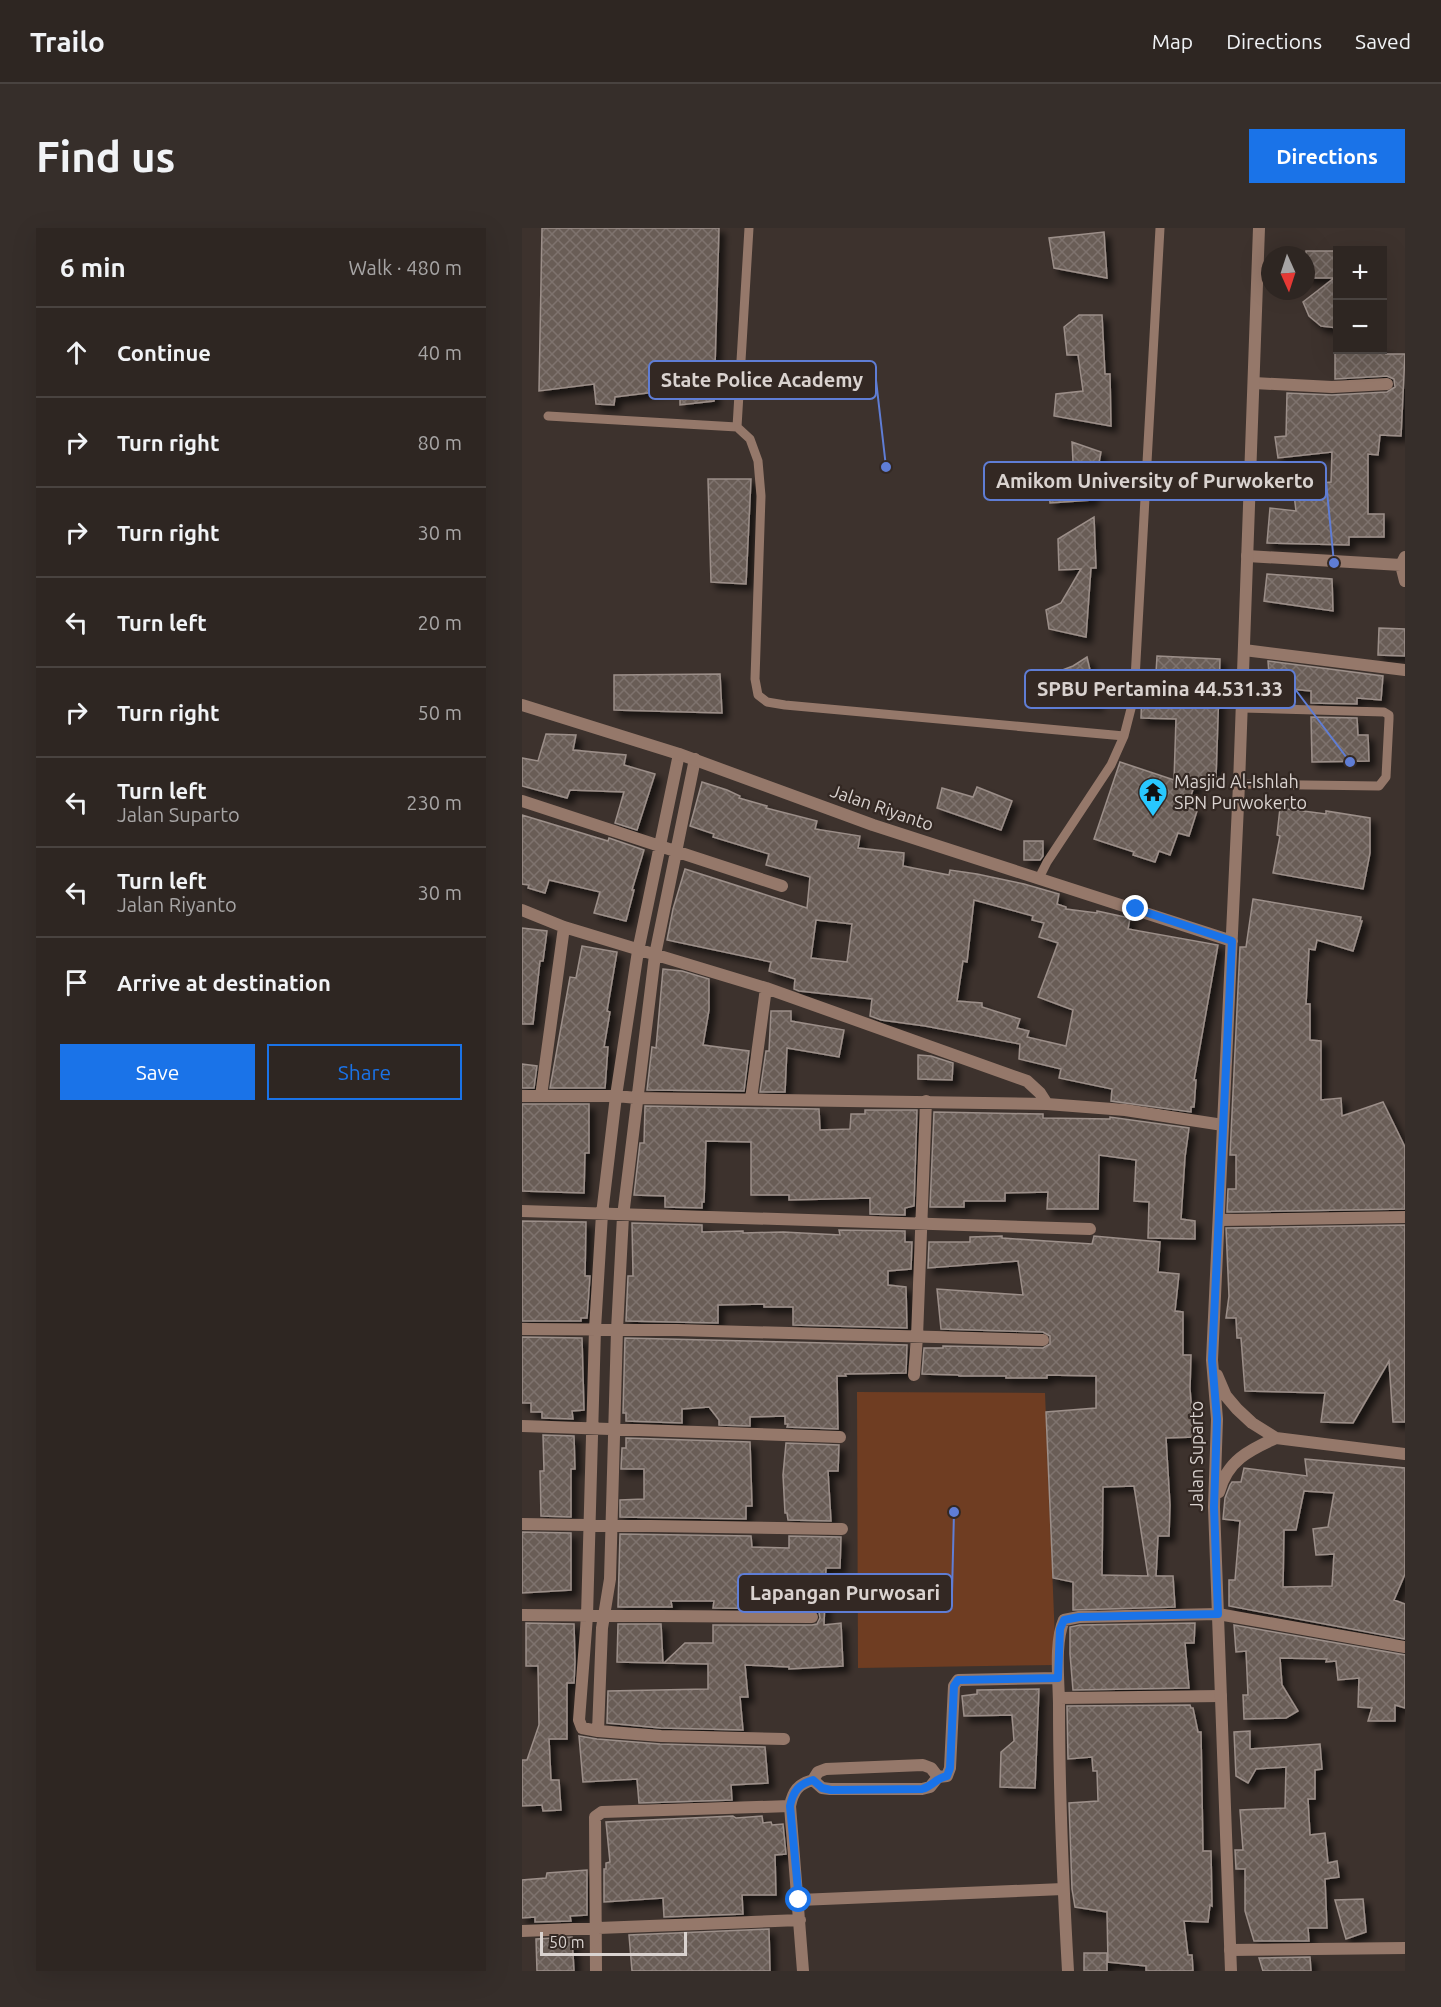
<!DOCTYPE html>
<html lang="en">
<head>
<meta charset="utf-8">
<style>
  :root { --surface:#2e2622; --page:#362e2a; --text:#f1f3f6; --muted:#a7a5a5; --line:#494340; --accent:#1a73e8 }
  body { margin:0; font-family:Ubuntu,sans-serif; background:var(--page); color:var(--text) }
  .controls { position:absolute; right:18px; top:18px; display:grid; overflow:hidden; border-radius:0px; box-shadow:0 6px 24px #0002 }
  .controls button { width:54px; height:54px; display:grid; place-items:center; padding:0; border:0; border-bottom:2px solid var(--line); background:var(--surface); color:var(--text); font:30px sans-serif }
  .compass { position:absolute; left:739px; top:18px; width:54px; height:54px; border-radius:50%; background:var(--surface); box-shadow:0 6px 24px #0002; rotate:177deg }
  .scale { position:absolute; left:18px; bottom:15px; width:147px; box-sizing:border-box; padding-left:6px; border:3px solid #dad3d0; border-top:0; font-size:16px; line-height:21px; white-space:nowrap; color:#dad3d0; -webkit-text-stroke:4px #332823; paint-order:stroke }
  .stop { position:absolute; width:18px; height:18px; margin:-14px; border:4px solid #1a73e8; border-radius:50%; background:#fff }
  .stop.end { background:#1a73e8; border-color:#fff; box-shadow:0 2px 6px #0008 }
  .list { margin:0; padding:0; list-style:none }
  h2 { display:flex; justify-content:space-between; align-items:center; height:78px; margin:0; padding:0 24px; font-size:26px }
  h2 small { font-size:20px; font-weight:400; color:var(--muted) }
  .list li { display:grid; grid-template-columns:39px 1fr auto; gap:18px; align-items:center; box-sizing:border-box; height:90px; padding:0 24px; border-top:2px solid var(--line) }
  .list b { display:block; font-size:22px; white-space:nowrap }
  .list p { margin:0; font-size:20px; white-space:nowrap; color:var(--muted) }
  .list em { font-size:20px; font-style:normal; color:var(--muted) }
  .actions { display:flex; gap:12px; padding:18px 24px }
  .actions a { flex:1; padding:14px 0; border:2px solid var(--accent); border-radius:0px; text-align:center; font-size:21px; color:var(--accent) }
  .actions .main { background:var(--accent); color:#fff }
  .icon { flex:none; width:33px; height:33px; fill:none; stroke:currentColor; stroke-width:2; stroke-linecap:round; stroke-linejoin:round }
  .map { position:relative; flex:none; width:883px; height:1743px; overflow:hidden; border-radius:0px }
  header { display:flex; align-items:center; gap:36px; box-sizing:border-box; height:84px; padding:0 30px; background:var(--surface); border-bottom:2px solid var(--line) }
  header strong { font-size:28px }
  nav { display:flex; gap:33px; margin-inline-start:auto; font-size:21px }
  .intro { display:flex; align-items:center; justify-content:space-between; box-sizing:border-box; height:144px; padding:0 36px }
  h1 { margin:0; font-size:42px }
  .button { padding:15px 27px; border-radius:0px; background:var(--accent); color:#fff; font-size:21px; font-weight:700 }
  main { display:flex; gap:36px; padding:0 36px }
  aside { flex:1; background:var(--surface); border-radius:0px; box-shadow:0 6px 24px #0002 }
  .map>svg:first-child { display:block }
</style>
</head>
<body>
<header>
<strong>Trailo</strong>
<nav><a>Map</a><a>Directions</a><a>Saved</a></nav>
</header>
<div class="intro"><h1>Find us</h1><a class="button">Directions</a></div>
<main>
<aside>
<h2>6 min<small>Walk · 480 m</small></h2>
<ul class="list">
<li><svg class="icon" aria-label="ahead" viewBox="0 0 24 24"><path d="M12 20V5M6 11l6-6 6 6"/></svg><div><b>Continue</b></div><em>40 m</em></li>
<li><svg class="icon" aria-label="right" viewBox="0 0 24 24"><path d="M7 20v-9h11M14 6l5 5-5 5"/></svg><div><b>Turn right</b></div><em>80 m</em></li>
<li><svg class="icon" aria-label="right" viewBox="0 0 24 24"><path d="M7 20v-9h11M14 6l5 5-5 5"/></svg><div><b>Turn right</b></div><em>30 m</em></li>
<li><svg class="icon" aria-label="left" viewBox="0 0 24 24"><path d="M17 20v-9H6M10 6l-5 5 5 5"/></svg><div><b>Turn left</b></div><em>20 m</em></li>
<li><svg class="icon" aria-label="right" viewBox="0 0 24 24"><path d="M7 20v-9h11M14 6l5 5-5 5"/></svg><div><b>Turn right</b></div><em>50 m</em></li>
<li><svg class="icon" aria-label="left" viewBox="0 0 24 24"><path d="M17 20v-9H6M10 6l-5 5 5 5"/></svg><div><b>Turn left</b><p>Jalan Suparto</p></div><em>230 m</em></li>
<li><svg class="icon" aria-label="left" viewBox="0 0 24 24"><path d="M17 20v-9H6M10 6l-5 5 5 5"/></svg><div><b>Turn left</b><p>Jalan Riyanto</p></div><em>30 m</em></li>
<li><svg class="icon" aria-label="arrive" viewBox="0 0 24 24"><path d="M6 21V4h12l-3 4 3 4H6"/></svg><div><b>Arrive at destination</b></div></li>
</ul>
<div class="actions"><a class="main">Save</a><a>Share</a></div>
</aside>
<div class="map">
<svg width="883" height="1743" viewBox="0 0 883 1743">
  <defs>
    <pattern id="building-cross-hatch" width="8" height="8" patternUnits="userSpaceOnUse" patternTransform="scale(1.5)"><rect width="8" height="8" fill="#695d57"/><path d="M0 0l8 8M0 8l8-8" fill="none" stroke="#7e736e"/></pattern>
    <filter id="shadow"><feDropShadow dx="5.5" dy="5.5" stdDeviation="3" flood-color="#0009"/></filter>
  </defs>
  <rect width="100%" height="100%" fill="#3d322d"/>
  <path fill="#6f3d22" d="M335,1164L523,1165L534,1437L336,1440Z"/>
  <path fill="url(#building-cross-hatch)" stroke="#9c8f89" stroke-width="1.5" fill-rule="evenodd" filter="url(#shadow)" d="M20,0H197L192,173L158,177V161L93,169L92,177L74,176L72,156L17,163Z
    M582,4L585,50L532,40L527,10Z
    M784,23H816V100L799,98L787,88L781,74L812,50H784Z
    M557,87H580L583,146H588L589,198L532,188L534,166L561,163L556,127H545L542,99Z
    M813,122H864V126H883L879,208L858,207L856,227L846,226V286H862V309H827V317L745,315L748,280L774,283L771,258L809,254L810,224L756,230L753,209L764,208L765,165L810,167L865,164L873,159L872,151L865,148L813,151Z
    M550,214L579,224L570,272L528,275L527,260L479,257V255L551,234Z
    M186,251H229L224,356L189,354Z
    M572,289L574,340H569L564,409L527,401L524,382L539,375L559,341L537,342L536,311Z
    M745,346L810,351L811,383L742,373Z
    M857,400L883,401V428L856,427Z
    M635,428L698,431L694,550H675L665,579L675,583L667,608L656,605L648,627L637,623L633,634L611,627L612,624L572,611L598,534L652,552L654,491L619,490L620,462H633Z
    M565,429L576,477L525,472L522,449L551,438Z
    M746,433L861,448L859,472L835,470V476L789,475V463L748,459Z
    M198,446L200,485L92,482V447Z
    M789,489L835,490L836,507H846L847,533L790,534Z
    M24,506L54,507L51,522L104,527L102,537L133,546L115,602L93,595L102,564L48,562L45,570L0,558V530L16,533Z
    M180,554L205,562L218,568L217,570L245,578L244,580L295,593L293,601L338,608L336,620L382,625L381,638L427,647L428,642L455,646L502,656L537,666L535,676L544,679V681L575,685V683L608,690L606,701L696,717L672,852H674L672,879H669V884L589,873L590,861L537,850L539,841L497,831L498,816L403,798L359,792L348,788L350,771L277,763L272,761L273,751L247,743L249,734L145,712L151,681L163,641L285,680L288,649L244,637L247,626L191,609L192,606L168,598ZM452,672L511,688L510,692L522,695L517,709L536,715L516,769L551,782L544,818L505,809L507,803L495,800L498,791L460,779V775L435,773L441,733L445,734ZM294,692L330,696L325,734L289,730Z
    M455,559L490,573L479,602L415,580L420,560L451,569Z
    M758,580L804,586V583L848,590V625L841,661L751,645L758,608L755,607Z
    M0,587L86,613L87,610L122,622L110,662H112L104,693L72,685L78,664L27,652L23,665L6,660L7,657L0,656Z
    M502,613H521V628L518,632H502Z
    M731,671L839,689L838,693H840L831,723L795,712L793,722L787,721L784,776H788V812L799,813V872L819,870L820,888L861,874L883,919V981L705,984L706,961H714V927H708L718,719H724Z
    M0,700L25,703L21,733H18L11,796H0Z
    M60,718L95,724L85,783L88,784L82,819H86L83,860H28L48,749L54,750Z
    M141,741L160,743L187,751V782L181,817L227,823L222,863L125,862L130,819L134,820Z
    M249,783H269V793L322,802L317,829L265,820L263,864H238L244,823H247Z
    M396,827L409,828L431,835L430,852L396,851Z
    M0,836L15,838L12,860H0Z
    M0,876H67V925H63L62,965L0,963Z
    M123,878L297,881L298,902L328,901L329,886H343V882H395L392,978L383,980V987L348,986V970L267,972V967H229V914L184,913L182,974H180V980L143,979V968L112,967L118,915H122Z
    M412,884L521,886V890L588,891V889L667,900L663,929L659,991L673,993V1011L626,1010L627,974L612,973L614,932L577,927L576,981H525L526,964L483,965V973H442V979H408Z
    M0,993L64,994L63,1048H68L65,1090H59V1093H0Z
    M110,995L180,997V1004L221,1003V1005L261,1004L318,1007L317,1002L383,1003V1014H390L389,1041L366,1043V1057L384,1059L385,1100L271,1097V1079H242V1076L196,1077V1095L104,1093L106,1048H111Z
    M883,997V1194H871L867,1133L831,1195L799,1194L803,1165L723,1163L719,1110H715L714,1090H704L707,1068L704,1000Z
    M480,1008V1010L570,1016L572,1008L638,1014L636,1044L657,1046L653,1083L661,1084V1127H669L668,1161L672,1209L644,1210L648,1277L647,1308H636L634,1348H651L653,1379L551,1382V1354L531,1350L524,1184L574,1180V1148L525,1147V1150H484V1148H437L436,1147L400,1146L402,1120H421V1118L521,1120L528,1116V1108L521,1104L419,1101L415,1061L501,1067L496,1033L406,1040L407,1014H448V1009ZM612,1258L626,1348L580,1347L581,1259Z
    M0,1109L60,1110L62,1182L50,1183L51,1191L20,1190V1184H9V1175H0Z
    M103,1110L385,1117L384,1145L323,1146L324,1148H315L316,1201L265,1199L266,1196H263V1188L228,1189V1198L197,1197V1192L187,1179L160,1181V1195L104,1193V1185H101Z
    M21,1207L52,1208L53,1241H49V1289L19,1288L18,1243H22Z
    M104,1210L228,1214L230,1278H224V1291L98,1289V1272L122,1271V1241H99L100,1220H104Z
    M264,1215L317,1217L316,1243H306L309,1293L266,1292L265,1285H263L261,1247Z
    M783,1231L883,1240V1346L872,1372L883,1376V1411L707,1378V1352H713L718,1293L701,1291L703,1270L708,1257L710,1254H719L722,1240L785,1248ZM782,1263L812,1265L806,1299L791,1301L794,1327L812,1326L810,1358L761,1359L762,1302H774Z
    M0,1304L49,1305V1362L0,1365Z
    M98,1306L229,1308L230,1319L267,1320V1308L319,1309L318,1340H304L302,1397L319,1395L321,1438L267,1441V1439L223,1437L226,1469H218L221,1502L139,1500L85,1495L86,1463L186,1461V1436L142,1435L163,1415H191V1397H290L295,1396L298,1390L297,1384L291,1381L191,1380L192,1373H149L150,1379H96Z
    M4,1395L52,1396L53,1434L52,1455H45V1511H27L29,1552H37L39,1582L21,1583L20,1577L0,1578V1532H5L17,1497L16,1438H4Z
    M673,1395L672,1415H663L667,1460L551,1462L548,1426V1399L558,1397Z
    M96,1396H139L141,1435L95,1434Z
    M712,1397L883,1427V1480L873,1477V1493H846L850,1480L836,1479L837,1450L816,1452L814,1433L804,1434L805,1431L758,1430L760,1457L776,1483L764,1490L722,1491L721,1467H726L724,1423L714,1424Z
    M517,1461L513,1560L478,1559L479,1524L492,1513L490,1487L442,1488L440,1468L455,1466V1462Z
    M668,1477L669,1480H671L676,1504H679L681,1623H689L690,1678L688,1677L686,1694L662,1693L666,1727H670L671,1743H624V1738L586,1734L585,1684L553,1679L550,1661L547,1575L576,1573L575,1543H571L570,1529L546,1531L545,1478Z
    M728,1503V1521L798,1516L800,1541L793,1542V1571H786L788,1607L803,1605L806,1635L815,1633L817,1649L803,1651L805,1700H786L787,1713H732L723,1683V1641H714L713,1622H721L718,1582L763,1580L764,1539L734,1541L726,1555L714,1548L712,1504Z
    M57,1508L75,1511L138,1516L243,1519L246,1555L209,1557L210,1572L117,1575L115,1551L61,1554Z
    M211,1588L214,1590L240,1588L241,1595L249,1594L250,1597L261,1596L264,1626L253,1627L254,1667H220L221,1686L142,1689L141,1670L82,1674V1641H84V1635L88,1634L84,1594Z
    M65,1642V1687L48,1688L49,1693L13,1694V1689L0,1690V1652L24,1650L25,1645Z
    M841,1671L844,1704L824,1711L813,1672Z
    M247,1701L248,1743H110L107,1707Z
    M50,1709L52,1743H15L14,1711Z
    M562,1725H585V1743H562Z
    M788,1729L789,1743H741L737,1730Z"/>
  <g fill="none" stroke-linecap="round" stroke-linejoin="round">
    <path stroke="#95786a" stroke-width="9" d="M227,0L215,199L228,211L236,233L239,268L233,451L236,467L245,474L263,477L602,508
      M26,188L215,199
      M717,556L857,558L864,549L867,491V487L862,484L720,480
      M517,650L525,634L589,537L602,508L612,469L638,0"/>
    <path stroke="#95786a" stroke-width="12" d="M732,155L810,159L865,156
      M725,328L879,337L883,329
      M879,337L883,353
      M722,422L883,442
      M157,526L116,723L94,868L80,986L73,1101L65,1388L57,1492L60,1500L76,1503L80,1400L88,1351L95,1102L101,988L133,727L173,531
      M0,573L260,658
      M0,682L42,699L244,760L505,853L518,865L525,876
      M0,868H94L115,870L525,876L603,882L701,897
      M19,868L42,699
      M229,871L244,760
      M0,983L568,1001
      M697,992L883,989
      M0,1101L155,1102L521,1112
      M392,1147L395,1109L404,873
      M0,1198L318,1209
      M0,1296L320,1301
      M0,1387L290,1389
      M537,1470L699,1468
      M76,1503L139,1508L262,1511
      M401,1537L409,1540L416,1549L408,1559L400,1561H308L300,1560L291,1552L296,1544L304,1541Z
      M416,1549L425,1548L428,1540L432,1458L436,1452L536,1450
      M277,1672L541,1661
      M0,1703L278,1692
      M708,1722L883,1720
      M74,1743L73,1589L80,1584L268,1578
      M281,1743L268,1578C271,1563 276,1556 291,1552
      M546,1743C541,1655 537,1567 537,1478C537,1453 532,1415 542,1392L557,1389L696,1386L883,1419"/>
    <path stroke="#95786a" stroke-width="12" d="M0,477L157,526L351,597L710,713
      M695,1147L704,1168L715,1181L730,1195L754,1210L883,1226
      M697,1264C705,1233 727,1222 754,1210
      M709,1743L692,1279L695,1191L690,1132L717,556L737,0"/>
  </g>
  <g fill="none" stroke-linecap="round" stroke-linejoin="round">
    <path stroke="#1a73e8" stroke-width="8" d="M277,1672L268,1578C271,1563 277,1556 291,1552L300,1560L309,1562L400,1561C411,1558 414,1550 425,1548L428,1540L432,1458L436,1452L536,1450L538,1401L542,1392L557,1389L696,1386L692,1279L695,1191L690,1132L710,713L614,681"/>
  </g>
  <defs>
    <g id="temple-pin" transform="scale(1.5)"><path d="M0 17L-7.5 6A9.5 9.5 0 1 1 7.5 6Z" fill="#28c8ff" stroke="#332823"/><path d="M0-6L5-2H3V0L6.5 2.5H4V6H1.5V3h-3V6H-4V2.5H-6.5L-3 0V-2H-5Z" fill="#111"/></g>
  </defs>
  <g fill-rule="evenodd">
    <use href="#temple-pin" x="631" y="564"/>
  </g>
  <g text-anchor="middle" stroke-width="4.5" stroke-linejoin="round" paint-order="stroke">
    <g font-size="18" fill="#dad3d0" stroke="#332823" text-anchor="start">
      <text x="652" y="560">Masjid Al-Ishlah<tspan x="652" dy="21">SPN Purwokerto</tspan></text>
    </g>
    <g font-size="18" fill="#dad3d0" stroke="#332823">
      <text transform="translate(360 580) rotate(19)" y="6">Jalan Riyanto</text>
      <text transform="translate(675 1228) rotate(-90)" y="6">Jalan Suparto</text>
    </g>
  </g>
  <path fill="none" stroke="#5f7dd5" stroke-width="2" d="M364 239L354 152M812 335L804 253M828 534L773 461M432 1284L430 1365"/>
  <g fill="#5f7dd5" stroke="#332823" stroke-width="2">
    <circle cx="364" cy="239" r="6"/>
    <circle cx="812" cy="335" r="6"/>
    <circle cx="828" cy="534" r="6"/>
    <circle cx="432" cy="1284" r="6"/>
  </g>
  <g fill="#332823" stroke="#5f7dd5" stroke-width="2">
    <rect x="127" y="133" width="227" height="38" rx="6"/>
    <rect x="462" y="234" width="342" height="38" rx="6"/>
    <rect x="503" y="442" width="270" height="38" rx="6"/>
    <rect x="216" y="1346" width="214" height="38" rx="6"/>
  </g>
  <g font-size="20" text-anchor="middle" font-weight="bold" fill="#dad3d0">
    <text x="240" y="159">State Police Academy</text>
    <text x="633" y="260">Amikom University of Purwokerto</text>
    <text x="638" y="468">SPBU Pertamina 44.531.33</text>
    <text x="323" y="1372">Lapangan Purwosari</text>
  </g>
</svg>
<div class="controls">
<button>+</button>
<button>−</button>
</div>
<svg class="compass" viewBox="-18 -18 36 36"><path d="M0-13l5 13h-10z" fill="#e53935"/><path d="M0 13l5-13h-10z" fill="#a7a5a5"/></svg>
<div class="scale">50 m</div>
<div class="stop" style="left:277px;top:1672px"></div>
<div class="stop end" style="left:614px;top:681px"></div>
</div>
</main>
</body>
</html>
